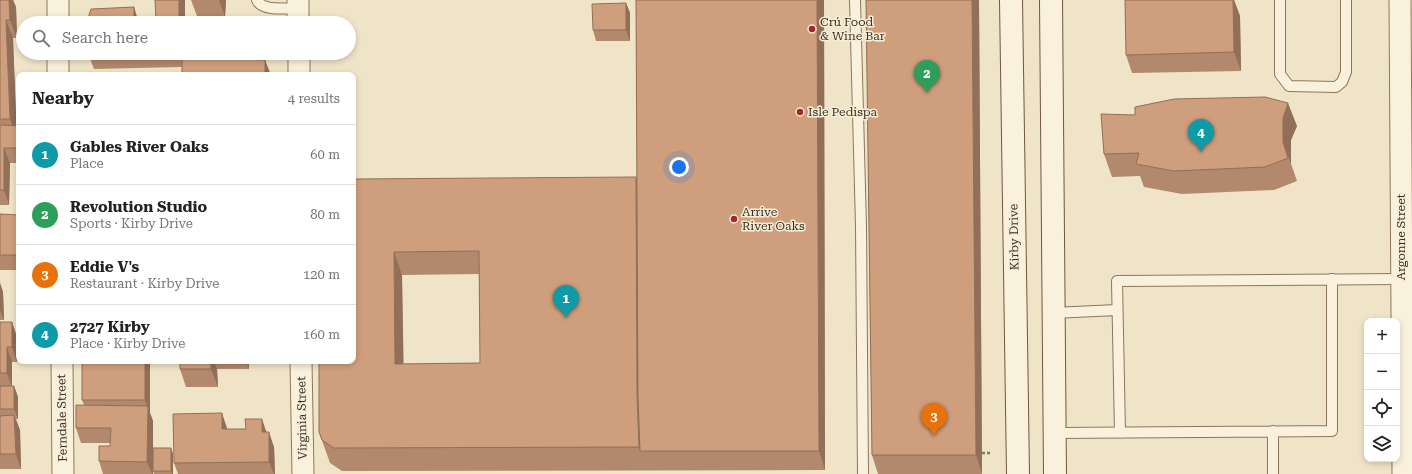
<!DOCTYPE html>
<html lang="en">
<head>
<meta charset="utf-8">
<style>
  :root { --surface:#fff; --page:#f2f2f2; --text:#222; --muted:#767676; --line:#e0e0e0; --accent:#ea580c }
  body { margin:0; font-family:"Roboto Serif",serif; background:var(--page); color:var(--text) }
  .controls { position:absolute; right:12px; bottom:12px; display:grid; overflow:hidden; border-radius:8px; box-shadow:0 2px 6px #0003 }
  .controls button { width:36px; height:36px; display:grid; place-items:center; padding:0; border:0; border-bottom:1px solid var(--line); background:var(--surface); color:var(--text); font:20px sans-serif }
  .you { position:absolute; left:679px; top:167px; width:14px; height:14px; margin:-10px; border:3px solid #fff; border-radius:50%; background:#1a73e8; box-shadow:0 0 0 6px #1a73e833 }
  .badge { display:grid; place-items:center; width:26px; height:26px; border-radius:50%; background:var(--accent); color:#fff; font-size:13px; font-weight:700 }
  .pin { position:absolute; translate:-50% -33px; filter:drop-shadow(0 1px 2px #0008) }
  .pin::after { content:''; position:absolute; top:21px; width:14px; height:12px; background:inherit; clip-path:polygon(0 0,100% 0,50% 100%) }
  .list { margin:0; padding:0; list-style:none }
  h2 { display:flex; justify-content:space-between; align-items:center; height:52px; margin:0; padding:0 16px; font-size:17px }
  h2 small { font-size:13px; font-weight:400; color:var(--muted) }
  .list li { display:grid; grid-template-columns:26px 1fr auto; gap:12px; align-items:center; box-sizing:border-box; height:60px; padding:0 16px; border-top:1px solid var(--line) }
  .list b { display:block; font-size:15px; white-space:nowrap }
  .list p { margin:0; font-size:13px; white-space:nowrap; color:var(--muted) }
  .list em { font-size:13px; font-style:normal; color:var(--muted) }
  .icon { flex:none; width:22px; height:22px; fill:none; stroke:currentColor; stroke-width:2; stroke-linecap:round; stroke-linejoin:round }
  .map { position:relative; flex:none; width:1412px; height:474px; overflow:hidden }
  .search { position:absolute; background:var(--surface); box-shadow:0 2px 6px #0003; left:16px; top:16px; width:340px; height:44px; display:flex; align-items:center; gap:10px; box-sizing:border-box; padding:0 14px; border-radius:22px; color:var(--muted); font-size:15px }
  .panel { position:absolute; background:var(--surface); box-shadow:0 2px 6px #0003; left:16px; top:72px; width:340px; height:292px; border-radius:8px }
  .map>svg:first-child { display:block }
</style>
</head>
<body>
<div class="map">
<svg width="1412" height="474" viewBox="0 0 1412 474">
  <rect width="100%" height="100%" fill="#f0e4c8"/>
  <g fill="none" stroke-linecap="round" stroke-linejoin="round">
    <g stroke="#8d765c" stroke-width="12">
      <path id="lane" d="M257,0C262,12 287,8 298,8
        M855,0L861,226L863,474
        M1280,0V74L1289,86L1336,87L1342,82L1346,72V0
        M1053,313L1117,310
        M1054,433L1332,431V279
        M1120,433L1117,281L1401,279
        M1273,474V431"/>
    </g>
    <g stroke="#8d765c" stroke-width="23">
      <path id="street" d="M298,0V23
        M1400,0L1403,474
        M58,23V0
        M58,53V75
        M299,53V75
        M62,361L63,474
        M301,361L303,474"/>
    </g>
    <g stroke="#6f573f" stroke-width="24">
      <path id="secondary" d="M1011,0L1018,474
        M1051,0L1055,474"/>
    </g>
    <path stroke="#8d765c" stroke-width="2.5" stroke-dasharray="3 2" stroke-linecap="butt" d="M982,453H990"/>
    <use href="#lane" stroke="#faf1dc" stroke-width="10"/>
    <use href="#street" stroke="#faf1dc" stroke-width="21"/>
    <use href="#secondary" stroke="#faf1dc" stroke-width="22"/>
  </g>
  <path fill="#b2896c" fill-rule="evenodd" d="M0,0H13L16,7L17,38H13L16,126H19V163H10L9,205H0Z
    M191,0H226L225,17L197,16Z
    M636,0H824L825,470L342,471L330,463L319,432L353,361V179H637ZM479,274L480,363L403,364L402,275Z
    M866,0H979L982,474H878L872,455Z
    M1125,0H1234L1240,16L1241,71L1132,73L1126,55Z
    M626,3L630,13V41H596L593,30Z
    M88,53H218L220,59H240L182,67L94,69Z
    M1297,126L1291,140V164L1297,181L1274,190L1182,194L1144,187L1140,176L1112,177L1104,154Z
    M0,214L19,215V270H0Z
    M0,283L3,292L4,320H0Z
    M0,322H12L17,337V362H12V386H14L18,397V419H16L20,430L21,469H0Z
    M180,361H249V369H217L218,387H186L180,369Z
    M150,364V413L153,421V448H171L173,454V474H154L153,471V464V474H103L99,461L110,446V443H81L76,428L84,405L82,400Z
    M227,429L267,432L274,447L275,474H178L174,463Z"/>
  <path fill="#916f58" d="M9,0H13L16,7L17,38L10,20Z
    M179,0H185V23H179Z
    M219,0H226L225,17Z
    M817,0H824L825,470L819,451Z
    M972,0H979L982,474L976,455Z
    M1233,0H1234L1240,16L1241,71L1234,52Z
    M626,3L630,13V41L626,30Z
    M134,7L139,23L134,21Z
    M6,20L13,38L17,137L10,119Z
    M216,53H218L223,64L216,58Z
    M238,53H240L241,75L239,70Z
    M265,60L271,75H265Z
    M1288,103L1297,126L1291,140V164L1297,181L1283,142V118Z
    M4,148L10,163L9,205L4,190Z
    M636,177L645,200L640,451L639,447L637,394Z
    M394,252L402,275L404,387L395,364Z
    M0,283L3,292L4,320L0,310Z
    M12,322L17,337V362L12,347Z
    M7,347L12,362V388L7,373Z
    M145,361H149L150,364V413L153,421V474H152L147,462L148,409L145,400Z
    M211,361H214L217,369L218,387L211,369Z
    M246,361H249V369Z
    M14,386L18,397V419L14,409Z
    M222,413L227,428V444L222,429Z
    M14,415L20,430L21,469L16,454Z
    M262,419L267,434L262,432Z
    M269,432L274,447L275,474H274L269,462Z
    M171,448L173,454V474H172L171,471Z"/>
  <path fill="#cf9f7d" stroke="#916f58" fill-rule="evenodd" d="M0,0H9L10,20H6L10,119H0Z
    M155,0H179V23H87V21L91,9L134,7V21H156Z
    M636,0H817L819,451H640L638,398Z
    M866,0H972L976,455H872Z
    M1125,0H1233L1234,52L1126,55Z
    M626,3V30H593L592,4Z
    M182,53H216V58L265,60V75H182Z
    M223,53H238V59H223Z
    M1265,97L1288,103L1283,118V142L1288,158L1265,167L1174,171L1136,164L1139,153L1104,154L1101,114L1135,115V107L1174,99Z
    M0,125L19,126V148H4V190H0Z
    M636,177L637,394L639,447L334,448L322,440L319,432V361H353V179ZM479,251L480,363L395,364L394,252Z
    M0,214L19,215V255H0Z
    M0,322H12V347H7V373H0Z
    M82,361H145V400H82Z
    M180,361H211V369H180Z
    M0,386H14V409H0Z
    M76,405L148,406L147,462L99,461V446H110L111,428H76Z
    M222,413V429H246L245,419H262V432H269V462L174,463L173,414Z
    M14,415L16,454H0V416Z
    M153,448H171V471H153Z"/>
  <g fill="#9e2a2b" stroke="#f7eed8" stroke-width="1.5">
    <circle cx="812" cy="29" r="4"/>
    <circle cx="800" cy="112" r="4"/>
    <circle cx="734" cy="219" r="4"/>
  </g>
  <g text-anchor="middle" stroke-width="3" stroke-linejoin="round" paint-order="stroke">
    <g font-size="12" fill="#3d2e20" stroke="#f7eed8" text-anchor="start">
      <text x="820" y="26">Crú Food<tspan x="820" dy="14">&amp; Wine Bar</tspan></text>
      <text x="808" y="116">Isle Pedispa</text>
      <text x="742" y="216">Arrive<tspan x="742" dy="14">River Oaks</tspan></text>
    </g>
    <g font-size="12" fill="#3d2e20" stroke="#f7eed8">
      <text transform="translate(1014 237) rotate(-91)" y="4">Kirby Drive</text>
      <text transform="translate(1401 237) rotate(-90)" y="4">Argonne Street</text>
      <text transform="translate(62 418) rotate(-91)" y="4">Ferndale Street</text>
      <text transform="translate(302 418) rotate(-91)" y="4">Virginia Street</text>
    </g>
  </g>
</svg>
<div class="controls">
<button>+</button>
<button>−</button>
<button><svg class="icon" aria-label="locate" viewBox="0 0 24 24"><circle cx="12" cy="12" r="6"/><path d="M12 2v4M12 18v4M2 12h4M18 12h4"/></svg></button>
<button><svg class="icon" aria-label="layers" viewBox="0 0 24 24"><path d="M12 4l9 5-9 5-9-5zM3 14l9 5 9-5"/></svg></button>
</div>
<div class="you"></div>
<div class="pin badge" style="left:566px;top:318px;background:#0f9aa8">1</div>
<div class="pin badge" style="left:927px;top:93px;background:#2e9e5b">2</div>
<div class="pin badge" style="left:934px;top:436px;background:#e8710a">3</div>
<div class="pin badge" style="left:1201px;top:152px;background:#0f9aa8">4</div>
<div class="search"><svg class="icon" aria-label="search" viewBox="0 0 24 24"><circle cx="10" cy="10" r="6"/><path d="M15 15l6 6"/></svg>Search here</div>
<section class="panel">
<h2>Nearby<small>4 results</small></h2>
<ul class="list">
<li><span class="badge" style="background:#0f9aa8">1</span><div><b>Gables River Oaks</b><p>Place</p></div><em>60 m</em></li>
<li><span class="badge" style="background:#2e9e5b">2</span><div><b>Revolution Studio</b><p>Sports · Kirby Drive</p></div><em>80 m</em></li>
<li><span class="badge" style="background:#e8710a">3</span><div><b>Eddie V's</b><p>Restaurant · Kirby Drive</p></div><em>120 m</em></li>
<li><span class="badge" style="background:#0f9aa8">4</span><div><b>2727 Kirby</b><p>Place · Kirby Drive</p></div><em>160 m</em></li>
</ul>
</section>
</div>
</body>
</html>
